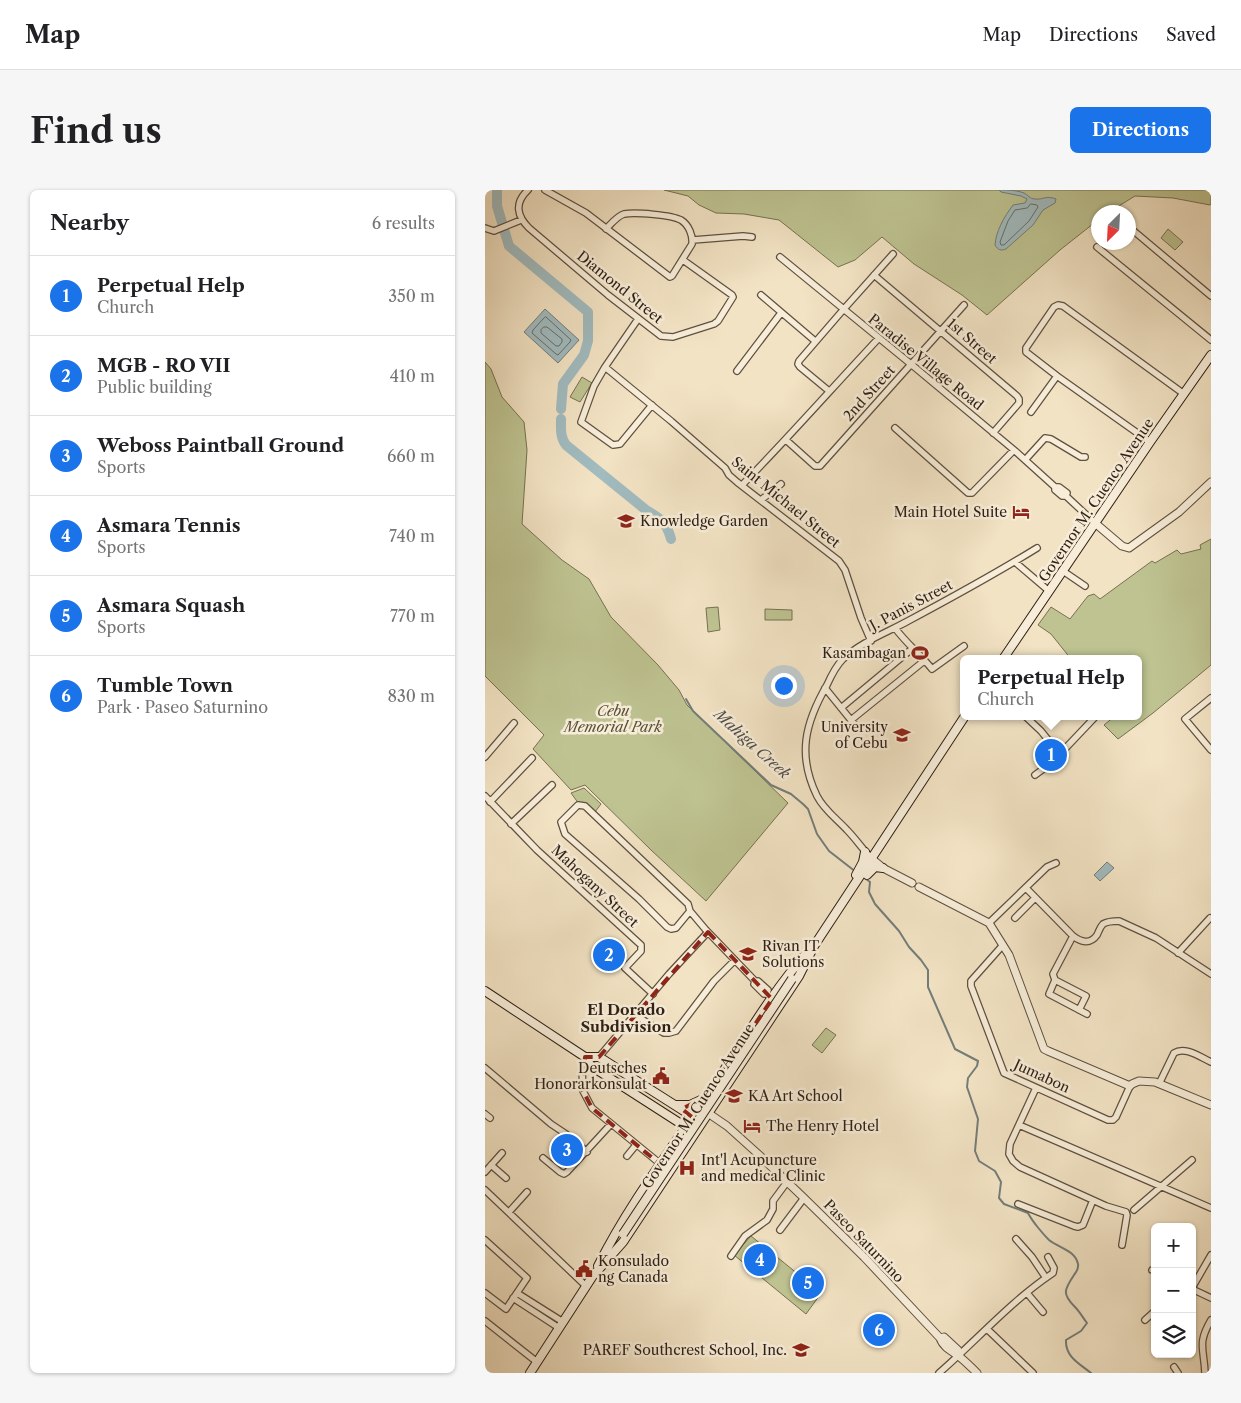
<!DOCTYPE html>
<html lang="en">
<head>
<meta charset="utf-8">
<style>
  :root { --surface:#fff; --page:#f6f6f6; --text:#202124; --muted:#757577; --line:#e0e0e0; --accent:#1a73e8 }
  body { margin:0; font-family:"Libre Caslon Text",serif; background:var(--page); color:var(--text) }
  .controls { position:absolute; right:15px; bottom:15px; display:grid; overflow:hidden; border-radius:8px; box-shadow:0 1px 4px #0004 }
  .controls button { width:45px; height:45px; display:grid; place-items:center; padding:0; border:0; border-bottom:1px solid var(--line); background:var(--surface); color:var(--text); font:25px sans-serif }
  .compass { position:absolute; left:606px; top:15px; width:45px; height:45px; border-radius:50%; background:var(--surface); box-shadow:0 1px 4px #0004; rotate:204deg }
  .you { position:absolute; left:298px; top:495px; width:18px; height:18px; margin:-12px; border:4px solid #fff; border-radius:50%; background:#1a73e8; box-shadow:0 0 0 8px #1a73e833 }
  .badge { display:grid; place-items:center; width:32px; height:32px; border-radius:50%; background:var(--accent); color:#fff; font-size:16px; font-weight:700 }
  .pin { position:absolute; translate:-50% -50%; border:2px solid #fff; box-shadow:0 1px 5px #0006 }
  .popup { position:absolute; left:475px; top:465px; width:182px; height:65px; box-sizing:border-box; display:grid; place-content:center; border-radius:8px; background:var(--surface); filter:drop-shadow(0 1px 4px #0005); font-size:16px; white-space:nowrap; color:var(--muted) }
  .popup b { font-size:19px; color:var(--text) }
  .popup::after { content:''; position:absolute; left:50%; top:100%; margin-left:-10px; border:10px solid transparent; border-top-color:var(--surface) }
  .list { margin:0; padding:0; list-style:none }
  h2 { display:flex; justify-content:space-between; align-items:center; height:65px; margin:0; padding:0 20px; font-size:21px }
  h2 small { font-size:16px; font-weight:400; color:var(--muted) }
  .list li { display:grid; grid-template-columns:32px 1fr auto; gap:15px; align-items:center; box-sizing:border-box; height:80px; padding:0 20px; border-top:1px solid var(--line) }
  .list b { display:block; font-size:19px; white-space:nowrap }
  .list p { margin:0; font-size:16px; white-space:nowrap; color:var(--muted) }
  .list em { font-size:16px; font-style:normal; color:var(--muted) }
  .icon { flex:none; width:28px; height:28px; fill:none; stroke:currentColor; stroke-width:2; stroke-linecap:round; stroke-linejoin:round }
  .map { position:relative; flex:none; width:726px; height:1183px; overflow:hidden; border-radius:8px }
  header { display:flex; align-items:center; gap:30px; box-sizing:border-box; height:70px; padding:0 25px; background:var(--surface); border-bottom:1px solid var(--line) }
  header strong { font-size:24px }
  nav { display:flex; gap:28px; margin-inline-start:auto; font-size:18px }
  .intro { display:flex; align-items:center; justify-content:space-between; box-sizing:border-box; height:120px; padding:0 30px }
  h1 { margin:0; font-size:35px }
  .button { padding:12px 22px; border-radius:8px; background:var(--accent); color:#fff; font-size:18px; font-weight:700 }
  main { display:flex; gap:30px; padding:0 30px }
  aside { flex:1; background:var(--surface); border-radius:8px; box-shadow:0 1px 4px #0004 }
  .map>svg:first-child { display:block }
</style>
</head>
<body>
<header>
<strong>Map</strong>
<nav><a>Map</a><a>Directions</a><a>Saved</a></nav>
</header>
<div class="intro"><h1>Find us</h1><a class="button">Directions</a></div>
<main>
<aside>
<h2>Nearby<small>6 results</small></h2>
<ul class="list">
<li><span class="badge">1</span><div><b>Perpetual Help</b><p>Church</p></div><em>350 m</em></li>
<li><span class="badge">2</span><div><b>MGB - RO VII</b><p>Public building</p></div><em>410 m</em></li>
<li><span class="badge">3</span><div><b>Weboss Paintball Ground</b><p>Sports</p></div><em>660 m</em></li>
<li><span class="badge">4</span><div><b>Asmara Tennis</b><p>Sports</p></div><em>740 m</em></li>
<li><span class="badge">5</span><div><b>Asmara Squash</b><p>Sports</p></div><em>770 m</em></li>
<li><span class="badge">6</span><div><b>Tumble Town</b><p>Park · Paseo Saturnino</p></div><em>830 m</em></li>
</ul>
</aside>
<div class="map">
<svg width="726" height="1183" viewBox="0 0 726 1183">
  <rect width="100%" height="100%" fill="#f2e3c4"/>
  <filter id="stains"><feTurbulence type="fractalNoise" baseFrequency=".004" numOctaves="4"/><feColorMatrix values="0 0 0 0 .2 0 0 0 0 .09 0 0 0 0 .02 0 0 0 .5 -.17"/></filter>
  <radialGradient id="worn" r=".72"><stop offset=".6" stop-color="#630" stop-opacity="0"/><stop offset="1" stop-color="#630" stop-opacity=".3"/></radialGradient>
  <path fill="#bec391" stroke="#767152" d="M179,0H726V14L725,15L688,8L650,6L624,22H614L613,30L575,60L502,125L477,105L429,74L397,47L370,70L353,77L294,30L259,24L231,23L214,15L203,6Z
    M683,39L698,52L690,60L676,48Z
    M0,172L6,179L17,207L39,232L42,260L37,334L77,370L104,389L126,427L173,475L194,500L202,515L303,613L221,711L166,660L100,595L86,600L48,559L59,545L0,486Z
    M97,187L107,193L95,212L85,207Z
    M726,349V475L668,523L633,549L619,535L630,526H654V469H586L566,444L553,435L566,417L585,429L599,411L603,406L609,404L615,409L667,371L670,373L692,360L696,364L716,359L715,355Z
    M233,417L235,440L223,442L221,418Z
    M280,419L307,420V430H280Z
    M99,598L116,614L110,622L94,614L86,603Z
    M341,838L351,845L337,863L327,855Z
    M266,1046L324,1093H334L337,1102L321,1124L249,1065Z"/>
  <path fill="#a1bbbf" stroke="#737d7a" d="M514,0C523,0 531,0 539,3C543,5 545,9 550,9C558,10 561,5 571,9L570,13L558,20L548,35L521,59C516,61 513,60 510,55C511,41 519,27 528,15L540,13L542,9L536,6L516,2Z
    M60,119L94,150L73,173L39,142Z
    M622,672L629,678L615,691L609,685Z"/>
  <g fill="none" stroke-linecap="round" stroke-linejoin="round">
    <path stroke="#686d69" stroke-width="1" d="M546,14L552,15L553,17L544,31L519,55H516L515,52L523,31L530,20L542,18Z
      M61,127L86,150L85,152L73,165L71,164L47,143L48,140L59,128Z
      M59,137H62L77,149V152L74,156H71L56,143V140Z"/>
    <path stroke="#737d7a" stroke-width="2" d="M201,509L208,521L286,595L306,604L318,614L323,619L332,644L344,661L371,682
      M377,686L385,692L384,702L390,714L414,741L424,757L436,770L443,780V797L470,859L493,871L492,876L483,888L482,897L493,929L490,961L494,971L510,981L516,992L514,1008L519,1014L543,1023C547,1031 558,1044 564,1050C574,1058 590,1060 593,1074C594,1079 591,1082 589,1085C579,1100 577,1104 590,1117C595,1122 598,1128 602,1133L596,1141L581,1150C580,1167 595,1174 606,1183"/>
    <path stroke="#a1bbbf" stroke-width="10" d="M12,0V16L24,56L103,122V151L99,165L78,194L76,219
      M76,229C76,239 75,247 81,255L161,320C176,329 181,331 186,349"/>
    <g stroke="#5f503f" stroke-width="8">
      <path id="minor" d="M43,0C29,13 32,26 44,38L123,105L176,146L188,147L229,134L233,131L248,107L247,105L198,70
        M60,0L101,23L185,87L187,86L207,54C208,46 204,35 196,30C187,25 150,22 139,24C132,26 126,34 121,39
        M644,37L726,106
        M0,38L9,41L36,30
        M208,50L258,46L267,47
        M612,57L726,150
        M295,67L427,175L529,260L570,297V300L577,306H581L610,333
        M389,85L532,206L534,209V213L508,243
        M276,105L330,151
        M153,129L120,177L109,196L96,232L128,255L135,254L167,215
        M120,177L186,231L240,278L244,285L252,292L354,371L360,380L376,428L386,451
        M252,181L296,123
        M344,201L315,177L313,174L314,171L358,120L408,64
        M546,222L572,186
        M410,238L483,303H487L529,260
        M301,250L330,276H335L479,115
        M665,252L572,186L541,162V158L569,117L573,115L578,116L699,204
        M540,270L560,248L566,249L596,267H600
        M259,293C305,246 348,197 393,149
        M570,297H574L582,303L581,306
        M276,310L296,294
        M530,372L564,401
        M578,381L600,396
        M410,438C421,453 436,465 447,479L479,456
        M340,498L374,540
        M726,508L700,529L726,560
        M356,518L428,458
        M540,526L556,541L576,566L550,585
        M366,530L439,471
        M575,564L611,526
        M0,567L29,533
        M0,606L52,660L156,755V761L140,778L168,804
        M5,612L47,568
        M26,634L67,595
        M387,669C378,660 371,649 362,640C352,629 339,620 332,606C312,565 320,533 342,495C346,486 351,476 358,469C376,452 401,443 423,431C466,408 510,384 552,358
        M541,698L588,746C596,752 605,755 612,745C614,741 615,737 618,734C623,731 628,731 634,731L671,748L726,784
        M205,721L191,738L186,739L182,737L154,709L80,644L76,632L93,615L100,616L203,714L205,721L221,740L270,791L269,794L279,804H282L287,809
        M530,728L550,708
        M504,733L562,677L571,673
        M588,746L568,784L570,790L601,806L594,820
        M518,755L486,791V796L519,883L623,930H628L631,927L645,896
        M693,763L725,728
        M570,790L564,804L602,824
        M270,791H273L283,800L282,804
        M150,825L179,843H184L191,841L229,791L250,770
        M100,867L97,879L98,901L107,918L178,976
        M114,867L184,784L223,742
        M0,878L66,934L81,944L102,962
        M674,894L689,863C700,856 715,867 726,872
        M551,898L525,954L524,964L528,971L535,977L621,1016L641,1022L642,1025L637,1055
        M0,924L5,928
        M534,935L726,1018
        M142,966L151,955
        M58,968L75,982L79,984L82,982L126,934
        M6,975L21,988
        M0,982L17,963
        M0,1000L101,1096
        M533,1014L589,1036L593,1037L598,1035L608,1010
        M649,1020L707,970
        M24,1022L42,1002
        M295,1040L319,1008
        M531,1049L547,1067L561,1088
        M0,1050L42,1088L21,1119L0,1103
        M246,1066L260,1046L282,1030L288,1019V1011L302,992
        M667,1080L670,1081
        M707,1098L726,1065
        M707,1099L726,1108
        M32,1103L78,1132
        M542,1103L558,1122
        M28,1108L74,1138
        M660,1130L670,1121
        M0,1131L52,1172
        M502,1139L548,1183
        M689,1177L693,1183
        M454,1183C492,1150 526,1111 568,1083L569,1078L563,1067
        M720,1183C719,1158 712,1154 726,1130"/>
    </g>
    <g stroke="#5f503f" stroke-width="9">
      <path id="tertiary" d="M610,333L637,356L644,358L694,322L726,292
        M387,669L398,678L427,693
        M434,697L504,733L524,765L559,859L563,861L645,896L647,894L654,891L670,892L726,915
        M220,921L242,936L272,963L319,1008L379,1067L455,1148C458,1158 469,1162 476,1168C482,1173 487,1178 492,1183
        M455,1148L459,1147L473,1160L474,1166"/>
    </g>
    <g stroke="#2e1f13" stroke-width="10">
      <path id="secondary" d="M518,469L665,252L726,165
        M371,685L378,672L380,662
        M382,685L390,677L398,678
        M329,756L480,526
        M0,801L100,867L106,876L204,939
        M100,867H114L210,928
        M191,915H205L218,909
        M113,1076C143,1016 184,962 222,906C255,857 285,804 324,760
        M107,1087L138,1052L314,786L331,752
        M45,1183L109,1084"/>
    </g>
    <use href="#minor" stroke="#f7edd9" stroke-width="5.5"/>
    <use href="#tertiary" stroke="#f7edd9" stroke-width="7"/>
    <use href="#secondary" stroke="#f7edd9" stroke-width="8"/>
    <g stroke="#2e1f13" stroke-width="10" stroke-linecap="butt">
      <path id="secondary-bridge" d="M138,1044L307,789"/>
    </g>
    <use href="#secondary-bridge" stroke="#f7edd9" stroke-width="8"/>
  </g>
  <path fill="none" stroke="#8f2418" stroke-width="4" stroke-dasharray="10 6" stroke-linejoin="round" d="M223,742L287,809L222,906L197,919L207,927L176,975L107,918L98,901L100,867H114Z"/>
  <defs>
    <g id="hotel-bare" transform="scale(1.35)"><path d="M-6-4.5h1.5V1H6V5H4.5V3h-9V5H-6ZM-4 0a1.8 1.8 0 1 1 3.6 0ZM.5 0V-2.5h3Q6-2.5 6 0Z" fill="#8f2418" stroke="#f7edd9" stroke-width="2.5" paint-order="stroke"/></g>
    <g id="school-bare" transform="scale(1.35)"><path d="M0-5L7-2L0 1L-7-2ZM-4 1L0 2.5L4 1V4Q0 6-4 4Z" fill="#8f2418" stroke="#f7edd9" stroke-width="2.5" paint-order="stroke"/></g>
    <g id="stadium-bare" transform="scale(1.35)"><path d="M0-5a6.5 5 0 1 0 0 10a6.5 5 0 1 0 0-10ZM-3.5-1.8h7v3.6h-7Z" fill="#8f2418" stroke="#f7edd9" stroke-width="2.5" paint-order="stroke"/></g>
    <g id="university-bare" transform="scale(1.35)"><path d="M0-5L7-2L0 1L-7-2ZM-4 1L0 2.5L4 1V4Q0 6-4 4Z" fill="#8f2418" stroke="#f7edd9" stroke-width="2.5" paint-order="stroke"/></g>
    <g id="civic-bare" transform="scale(1.35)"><path d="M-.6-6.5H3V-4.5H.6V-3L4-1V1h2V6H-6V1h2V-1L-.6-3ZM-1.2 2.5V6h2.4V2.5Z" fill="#8f2418" stroke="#f7edd9" stroke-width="2.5" paint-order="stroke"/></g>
    <g id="hospital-bare" transform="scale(1.35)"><path d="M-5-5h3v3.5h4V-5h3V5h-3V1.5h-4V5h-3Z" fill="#8f2418" stroke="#f7edd9" stroke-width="2.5" paint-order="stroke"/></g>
  </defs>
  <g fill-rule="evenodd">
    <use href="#hotel-bare" x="536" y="322"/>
    <use href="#school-bare" x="141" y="331"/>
    <use href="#stadium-bare" x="435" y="463"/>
    <use href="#university-bare" x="417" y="545"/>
    <use href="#school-bare" x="263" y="764"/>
    <use href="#civic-bare" x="176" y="886"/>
    <use href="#school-bare" x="249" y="906"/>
    <use href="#hotel-bare" x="267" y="936"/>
    <use href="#hospital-bare" x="202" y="978"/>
    <use href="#civic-bare" x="99" y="1079"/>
    <use href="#school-bare" x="316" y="1160"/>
  </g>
  <g text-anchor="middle" stroke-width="5" stroke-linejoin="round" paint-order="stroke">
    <g font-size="14" fill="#2e1f13" stroke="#f7edd9">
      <text transform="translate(135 97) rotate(39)" y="5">Diamond Street</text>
      <text transform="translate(487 151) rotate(41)" y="5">1st Street</text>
      <text transform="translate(441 172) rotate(39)" y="5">Paradise Village Road</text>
      <text transform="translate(384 203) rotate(-48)" y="5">2nd Street</text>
      <text transform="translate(611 310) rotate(-56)" y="5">Governor M. Cuenco Avenue</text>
      <text transform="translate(301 312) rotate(39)" y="5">Saint Michael Street</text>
      <text transform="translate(426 415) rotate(-28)" y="5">J. Panis Street</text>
      <text transform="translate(110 696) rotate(43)" y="5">Mahogany Street</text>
      <text transform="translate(557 886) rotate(25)" y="5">Jumabon</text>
      <text transform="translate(213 916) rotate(-57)" y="5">Governor M. Cuenco Avenue</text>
      <text transform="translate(379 1051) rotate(46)" y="5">Paseo Saturnino</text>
    </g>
    <g font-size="14" fill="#2e1f13" stroke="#f7edd9" text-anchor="start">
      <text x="522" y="327" text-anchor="end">Main Hotel Suite</text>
      <text x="155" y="336">Knowledge Garden</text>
      <text x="421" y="468" text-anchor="end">Kasambagan</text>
      <text x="403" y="542" text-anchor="end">University<tspan x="403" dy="16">of Cebu</tspan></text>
      <text x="277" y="761">Rivan IT<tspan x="277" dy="16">Solutions</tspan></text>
      <text x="162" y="883" text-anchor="end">Deutsches<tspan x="162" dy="16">Honorarkonsulat</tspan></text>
      <text x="263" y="911">KA Art School</text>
      <text x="281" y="941">The Henry Hotel</text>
      <text x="216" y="975">Int'l Acupuncture<tspan x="216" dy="16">and medical Clinic</tspan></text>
      <text x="113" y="1076">Konsulado<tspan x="113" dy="16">ng Canada</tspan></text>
      <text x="302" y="1165" text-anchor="end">PAREF Southcrest School, Inc.</text>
    </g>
    <g font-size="14" font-style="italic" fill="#595039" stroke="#f7edd9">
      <text x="128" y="526">Cebu<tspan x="128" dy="16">Memorial Park</tspan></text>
    </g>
    <g font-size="15" font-style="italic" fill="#504e47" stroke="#f7edd9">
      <text transform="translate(267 554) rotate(42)" y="5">Mahiga Creek</text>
    </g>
    <g font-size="15" font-weight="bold" fill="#2e1f13" stroke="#f7edd9">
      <text x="141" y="825">El Dorado<tspan x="141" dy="17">Subdivision</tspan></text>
    </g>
  </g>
  <rect width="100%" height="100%" filter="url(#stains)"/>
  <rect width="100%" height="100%" fill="url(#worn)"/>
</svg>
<div class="controls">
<button>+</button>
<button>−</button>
<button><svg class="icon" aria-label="layers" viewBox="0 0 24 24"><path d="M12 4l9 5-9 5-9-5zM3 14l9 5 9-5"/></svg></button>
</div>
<svg class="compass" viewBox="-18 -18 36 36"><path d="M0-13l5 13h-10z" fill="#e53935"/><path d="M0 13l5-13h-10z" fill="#757577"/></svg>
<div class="you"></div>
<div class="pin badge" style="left:566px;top:565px">1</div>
<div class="popup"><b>Perpetual Help</b>Church</div>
<div class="pin badge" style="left:124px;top:765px">2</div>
<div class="pin badge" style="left:82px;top:960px">3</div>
<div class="pin badge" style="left:275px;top:1070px">4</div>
<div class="pin badge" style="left:323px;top:1093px">5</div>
<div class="pin badge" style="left:394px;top:1140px">6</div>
</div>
</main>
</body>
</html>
